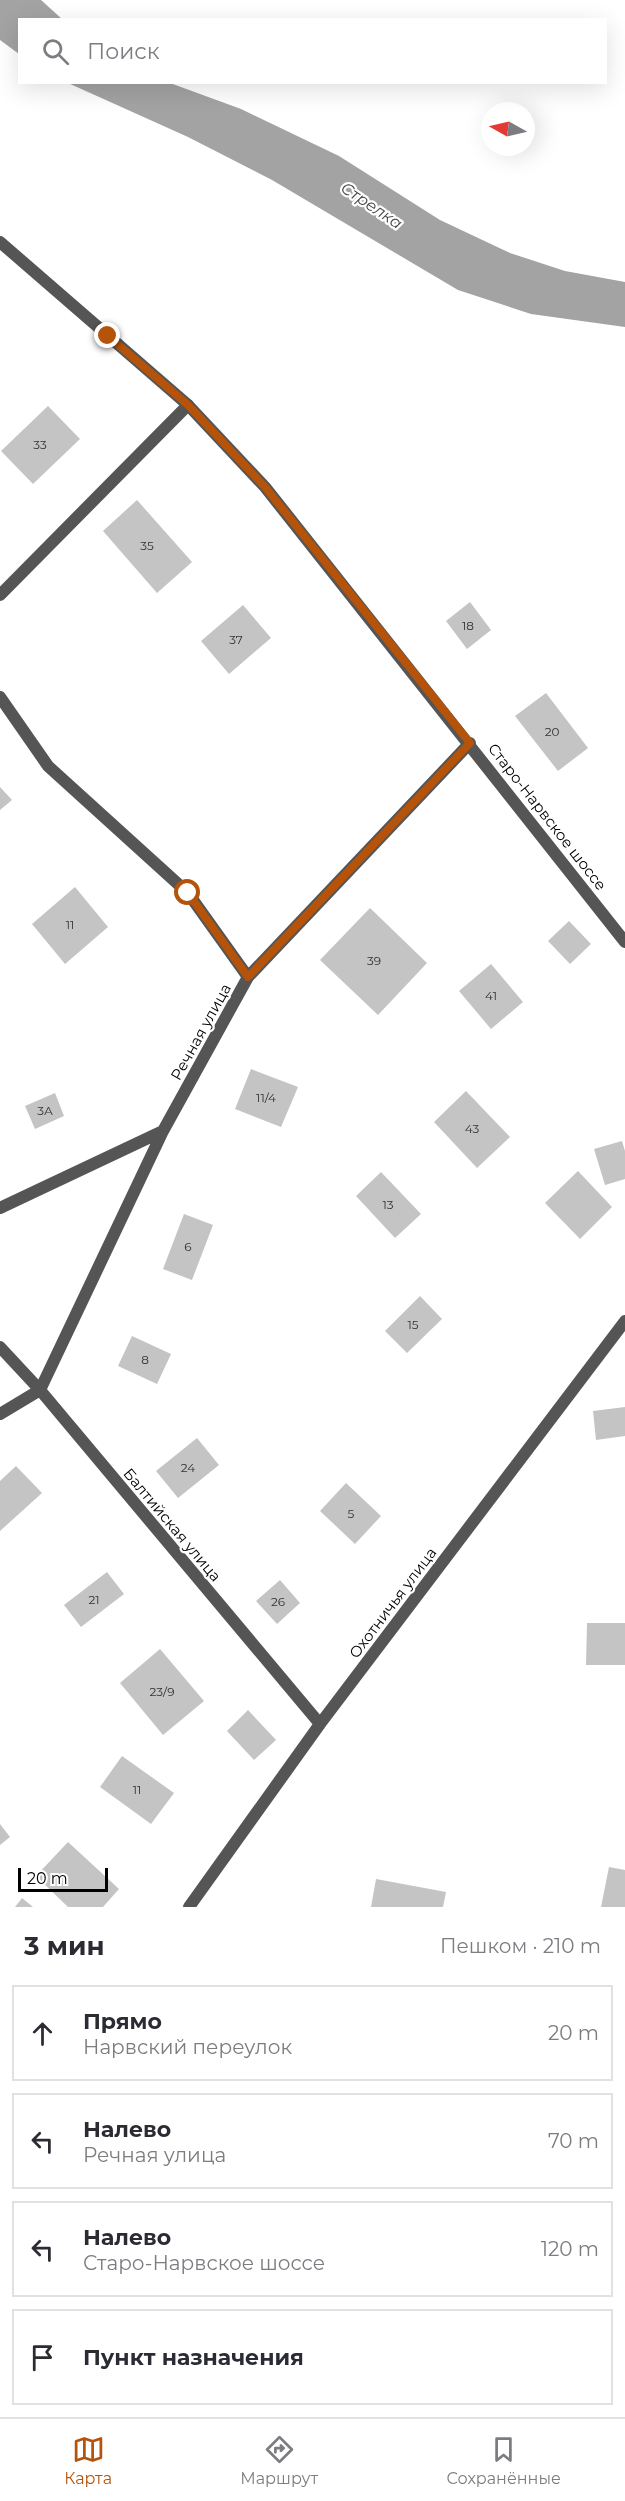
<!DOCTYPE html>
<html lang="ru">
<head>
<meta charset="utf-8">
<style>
  :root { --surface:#fff; --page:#f7f7f7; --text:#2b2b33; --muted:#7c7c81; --line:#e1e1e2; --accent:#b45309 }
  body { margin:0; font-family:Montserrat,sans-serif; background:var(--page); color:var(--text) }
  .compass { position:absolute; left:481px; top:102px; width:54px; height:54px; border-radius:50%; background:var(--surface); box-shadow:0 6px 24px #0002; rotate:278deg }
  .scale { position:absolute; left:18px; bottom:15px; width:90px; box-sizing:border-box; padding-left:6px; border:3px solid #000; border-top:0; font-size:16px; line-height:21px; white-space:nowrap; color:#000; -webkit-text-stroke:4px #fff; paint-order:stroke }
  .stop { position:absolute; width:18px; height:18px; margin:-14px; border:4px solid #b45309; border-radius:50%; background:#fff }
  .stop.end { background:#b45309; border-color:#fff; box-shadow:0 2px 6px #0008 }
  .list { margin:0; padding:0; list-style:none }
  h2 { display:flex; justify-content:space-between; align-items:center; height:78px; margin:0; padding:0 24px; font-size:26px }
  h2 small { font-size:20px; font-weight:400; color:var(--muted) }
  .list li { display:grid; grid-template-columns:39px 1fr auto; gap:18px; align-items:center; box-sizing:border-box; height:96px; margin:0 12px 12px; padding:0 12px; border:2px solid var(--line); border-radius:0px }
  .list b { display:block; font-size:22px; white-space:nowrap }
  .list p { margin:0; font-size:20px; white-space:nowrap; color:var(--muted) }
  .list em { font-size:20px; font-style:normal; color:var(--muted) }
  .icon { flex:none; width:33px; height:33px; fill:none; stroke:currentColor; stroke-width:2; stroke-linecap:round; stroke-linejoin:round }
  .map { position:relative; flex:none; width:625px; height:1907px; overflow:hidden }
  .search { position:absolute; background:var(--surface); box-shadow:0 6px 24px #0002; left:18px; right:18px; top:18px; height:66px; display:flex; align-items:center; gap:15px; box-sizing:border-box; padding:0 21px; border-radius:0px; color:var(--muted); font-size:22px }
  .sheet { height:510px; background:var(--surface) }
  nav { display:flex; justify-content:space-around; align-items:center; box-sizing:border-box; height:84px; border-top:2px solid var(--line); background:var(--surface); font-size:16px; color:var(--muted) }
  nav a { display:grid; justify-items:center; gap:3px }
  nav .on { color:var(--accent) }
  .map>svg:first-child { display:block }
</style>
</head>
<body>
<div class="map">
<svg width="625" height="1907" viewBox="0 0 625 1907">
  <rect width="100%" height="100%" fill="#fff"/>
  <path fill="#a3a3a3" d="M0,0H41L62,19L20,20L19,54L0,40Z
    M68,83H170L241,109L339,156L440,220L510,253L565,271L625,282V327L531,314L458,290L272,180L188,137Z"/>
  <path fill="#c4c4c4" d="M48,406L80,439L33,484L1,451Z
    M137,500L192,562L157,593L103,531Z
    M470,602L491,630L467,649L446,621Z
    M243,605L271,638L229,674L201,641Z
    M546,693L588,748L558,771L515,716Z
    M0,787L12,800L0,810Z
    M75,887L108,927L65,964L32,924Z
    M370,908L427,963L378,1015L320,960Z
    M569,921L591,944L570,964L548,941Z
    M491,964L523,1002L491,1029L459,991Z
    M251,1069L298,1087L281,1127L235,1109Z
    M466,1091L510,1137L477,1168L434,1122Z
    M55,1093L64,1116L35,1129L25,1106Z
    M622,1141L625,1151V1179L605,1185L594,1149Z
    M578,1171L612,1207L580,1239L545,1203Z
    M381,1172L421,1214L395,1238L356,1196Z
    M184,1214L213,1225L192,1280L163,1269Z
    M420,1296L442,1319L407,1353L385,1331Z
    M132,1336L171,1354L157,1384L118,1366Z
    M625,1407V1436L596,1440L593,1411Z
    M197,1438L219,1465L178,1498L156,1471Z
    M16,1466L42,1493L0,1531V1481Z
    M346,1483L381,1516L355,1544L320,1511Z
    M107,1572L124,1594L81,1627L64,1605Z
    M280,1580L300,1603L277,1624L256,1601Z
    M587,1623H625V1665H586Z
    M160,1649L204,1701L163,1735L120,1683Z
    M248,1710L276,1740L254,1760L227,1731Z
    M122,1756L174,1793L151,1824L100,1787Z
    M0,1824L10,1837L0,1845Z
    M68,1842L119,1889L103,1907H68L36,1876Z
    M609,1867L625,1870V1907H601Z
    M376,1879L446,1892L443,1907H371Z
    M22,1898L33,1907H15Z"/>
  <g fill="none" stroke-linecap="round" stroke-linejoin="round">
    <path stroke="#555" stroke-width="12" d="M0,595L188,405"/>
    <path stroke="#555" stroke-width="12" d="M0,242L188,405L265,487L625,942
      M0,697L48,766L188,893L248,977
      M0,1208L163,1131
      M0,1347L40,1390L320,1724
      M0,1414L40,1390L163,1131L248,977L470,743
      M189,1907L320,1724L625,1321"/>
  </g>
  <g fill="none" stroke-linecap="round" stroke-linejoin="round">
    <path stroke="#b45309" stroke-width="8" d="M108,336L188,405L265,487L470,743L248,977L188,893"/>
  </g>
  <g text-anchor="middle" stroke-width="4.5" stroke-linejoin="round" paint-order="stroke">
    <g font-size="12" fill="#313131">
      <text x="40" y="449">33</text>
      <text x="147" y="550">35</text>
      <text x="468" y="630">18</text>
      <text x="236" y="644">37</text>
      <text x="552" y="736">20</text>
      <text x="70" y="929">11</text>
      <text x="374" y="965">39</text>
      <text x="491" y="1000">41</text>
      <text x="266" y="1102">11/4</text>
      <text x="45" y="1115">3А</text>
      <text x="472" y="1133">43</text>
      <text x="388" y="1209">13</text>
      <text x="188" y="1251">6</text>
      <text x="413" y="1329">15</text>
      <text x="145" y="1364">8</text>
      <text x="188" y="1472">24</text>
      <text x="351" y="1518">5</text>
      <text x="94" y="1604">21</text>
      <text x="278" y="1606">26</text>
      <text x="162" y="1696">23/9</text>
      <text x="137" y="1794">11</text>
    </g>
    <g font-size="15" fill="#000" stroke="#fff">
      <text transform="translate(547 817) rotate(52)" y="5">Старо-Нарвское шоссе</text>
      <text transform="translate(201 1032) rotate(-61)" y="5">Речная улица</text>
      <text transform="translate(172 1525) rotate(50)" y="5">Балтийская улица</text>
      <text transform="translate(393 1603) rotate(-53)" y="5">Охотничья улица</text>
    </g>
    <g font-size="16" font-style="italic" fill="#444" stroke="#fff">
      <text transform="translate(372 205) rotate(34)" y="6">Стрелка</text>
    </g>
  </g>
</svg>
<svg class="compass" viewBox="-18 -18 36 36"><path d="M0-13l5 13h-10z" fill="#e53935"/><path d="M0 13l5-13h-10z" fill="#7c7c81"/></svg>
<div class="scale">20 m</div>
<div class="stop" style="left:188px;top:893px"></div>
<div class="stop end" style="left:108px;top:336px"></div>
<div class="search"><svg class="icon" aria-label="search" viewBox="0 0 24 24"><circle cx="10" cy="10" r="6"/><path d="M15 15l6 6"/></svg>Поиск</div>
</div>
<section class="sheet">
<h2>3 мин<small>Пешком · 210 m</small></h2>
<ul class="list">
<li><svg class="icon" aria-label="ahead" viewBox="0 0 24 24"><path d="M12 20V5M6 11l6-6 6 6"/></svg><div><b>Прямо</b><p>Нарвский переулок</p></div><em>20 m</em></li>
<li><svg class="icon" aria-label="left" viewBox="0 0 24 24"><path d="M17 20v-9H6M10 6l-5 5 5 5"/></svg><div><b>Налево</b><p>Речная улица</p></div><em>70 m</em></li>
<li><svg class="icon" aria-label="left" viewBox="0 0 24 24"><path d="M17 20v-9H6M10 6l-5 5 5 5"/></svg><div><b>Налево</b><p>Старо-Нарвское шоссе</p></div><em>120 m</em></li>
<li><svg class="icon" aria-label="arrive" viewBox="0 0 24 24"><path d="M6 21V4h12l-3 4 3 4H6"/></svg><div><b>Пункт назначения</b></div></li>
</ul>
</section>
<nav>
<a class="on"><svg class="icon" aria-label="map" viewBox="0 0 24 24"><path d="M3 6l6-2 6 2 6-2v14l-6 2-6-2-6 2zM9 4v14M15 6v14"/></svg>Карта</a>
<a><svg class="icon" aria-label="directions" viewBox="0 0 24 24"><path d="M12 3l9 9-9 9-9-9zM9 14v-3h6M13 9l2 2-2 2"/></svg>Маршрут</a>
<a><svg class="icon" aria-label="saved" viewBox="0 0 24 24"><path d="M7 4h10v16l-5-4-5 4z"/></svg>Сохранённые</a>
</nav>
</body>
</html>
